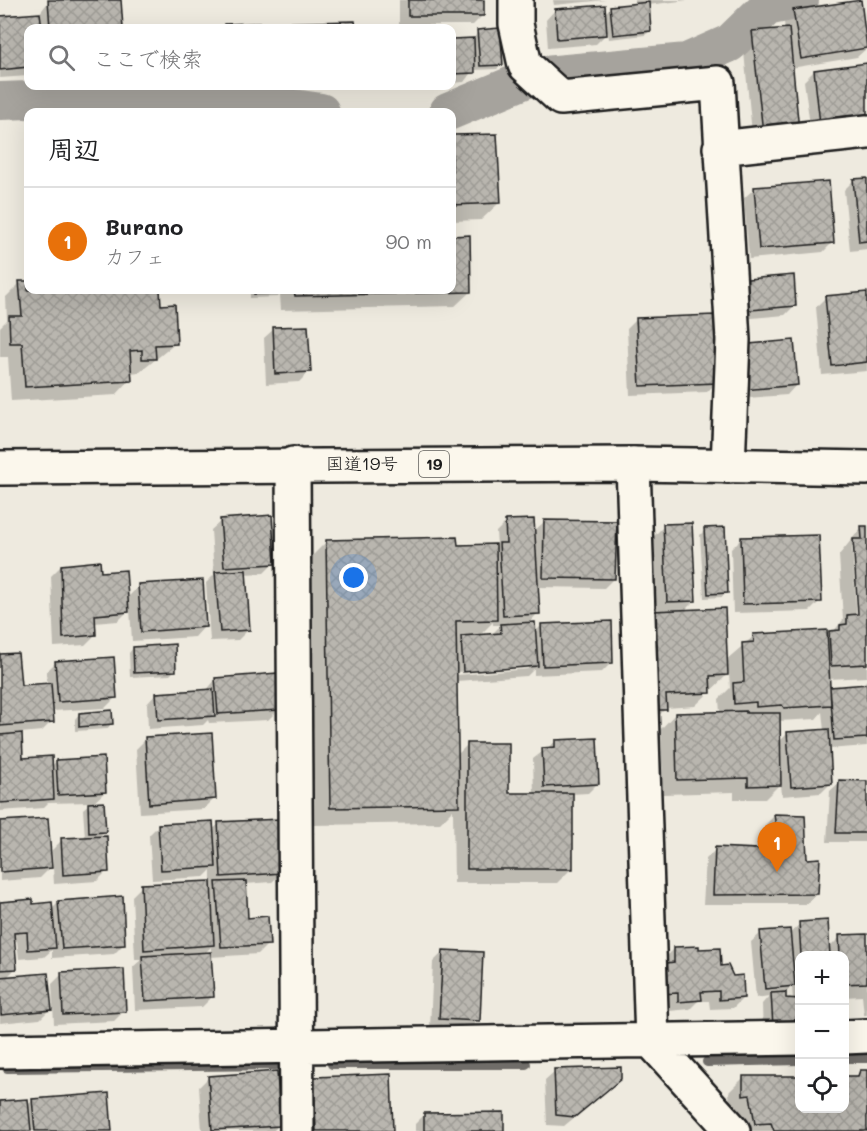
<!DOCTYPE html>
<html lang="ja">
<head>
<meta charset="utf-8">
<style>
  :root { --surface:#fff; --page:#f6f6f6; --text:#202124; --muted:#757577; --line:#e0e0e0; --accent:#7c3aed }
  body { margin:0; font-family:Mali,"Klee One",sans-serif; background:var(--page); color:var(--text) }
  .controls { position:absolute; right:18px; bottom:18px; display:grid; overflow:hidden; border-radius:12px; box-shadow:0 6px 24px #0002 }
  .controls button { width:54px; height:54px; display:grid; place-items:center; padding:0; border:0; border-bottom:2px solid var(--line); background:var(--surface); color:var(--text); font:30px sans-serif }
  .you { position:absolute; left:354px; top:578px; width:21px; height:21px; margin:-15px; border:4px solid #fff; border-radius:50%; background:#1a73e8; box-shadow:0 0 0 9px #1a73e833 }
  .badge { display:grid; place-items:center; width:39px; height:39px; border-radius:50%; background:var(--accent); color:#fff; font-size:20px; font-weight:700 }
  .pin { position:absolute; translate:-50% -50px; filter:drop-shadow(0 2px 3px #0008) }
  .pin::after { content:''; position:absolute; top:32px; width:21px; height:18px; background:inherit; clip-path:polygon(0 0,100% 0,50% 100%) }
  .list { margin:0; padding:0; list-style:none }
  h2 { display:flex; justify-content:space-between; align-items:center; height:78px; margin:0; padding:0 24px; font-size:26px }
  h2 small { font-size:20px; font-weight:400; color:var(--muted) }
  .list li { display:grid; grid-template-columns:39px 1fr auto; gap:18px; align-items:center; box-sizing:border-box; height:108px; padding:0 24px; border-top:2px solid var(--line) }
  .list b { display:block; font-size:22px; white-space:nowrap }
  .list p { margin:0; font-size:20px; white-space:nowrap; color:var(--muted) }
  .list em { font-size:20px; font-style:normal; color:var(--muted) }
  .icon { flex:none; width:33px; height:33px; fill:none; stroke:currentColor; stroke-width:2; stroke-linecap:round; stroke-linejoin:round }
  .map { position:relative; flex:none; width:867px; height:1131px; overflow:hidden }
  .search { position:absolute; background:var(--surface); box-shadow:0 6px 24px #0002; left:24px; top:24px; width:432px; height:66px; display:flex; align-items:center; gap:15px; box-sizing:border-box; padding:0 21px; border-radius:12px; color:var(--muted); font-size:22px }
  .panel { position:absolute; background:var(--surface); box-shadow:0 6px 24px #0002; left:24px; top:108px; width:432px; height:186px; border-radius:12px }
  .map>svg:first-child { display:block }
</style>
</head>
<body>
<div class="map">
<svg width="867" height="1131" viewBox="0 0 867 1131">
  <defs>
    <pattern id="building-cross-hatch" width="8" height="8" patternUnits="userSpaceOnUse" patternTransform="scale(1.5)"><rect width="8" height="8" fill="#b9b6af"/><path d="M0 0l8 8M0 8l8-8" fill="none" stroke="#9e9c96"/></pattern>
  </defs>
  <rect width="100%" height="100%" fill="#eeeadf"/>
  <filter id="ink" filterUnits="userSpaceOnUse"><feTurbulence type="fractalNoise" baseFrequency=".0167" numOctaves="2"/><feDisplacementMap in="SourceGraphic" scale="12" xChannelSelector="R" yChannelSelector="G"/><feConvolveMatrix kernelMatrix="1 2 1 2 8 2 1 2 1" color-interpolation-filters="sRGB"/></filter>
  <g filter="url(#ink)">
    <path fill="#0003" fill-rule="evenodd" d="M68,0H120L122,28H28V76L0,78V18L39,14L49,1Z
      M399,0H483V15L473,25H399Z
      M553,0H606L554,5Z
      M634,0H688L648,5L650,31L645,35L609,39L608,32L596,44L548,48L546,20L555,10L604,14L611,7L635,5Z
      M794,12L867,48L857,57L791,68L798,129L753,143L743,42L753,32L785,30L784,22Z
      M354,23V28H222L224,26Z
      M478,31L502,64L497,69L473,70L464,82L452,83V41L473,40Z
      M867,65L811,133L804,81L814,71Z
      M211,86H333L211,88Z
      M370,86H403L370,87Z
      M495,136L499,203L481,220L452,221V137Z
      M867,179V249L850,251L844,190L854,180Z
      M754,189L833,242L823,252L749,259L744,198Z
      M452,237H468L470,292L455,306L281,310L280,294L278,297L250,298V290H452Z
      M28,282V290H158L159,307L176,343L140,372L130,373V380L116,395L11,401L8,357H0V327L7,320L6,297L20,283Z
      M727,292L795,305L785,315L730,320Z
      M867,293V371L822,375L816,307L826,297Z
      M637,319L717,382L707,392L630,395L627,329Z
      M274,329L309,372L299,382L266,384L264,338Z
      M792,342L796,385L787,395L733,399Z
      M221,521L274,563L264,573L244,574L248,630L238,640L210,641L206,583L214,575L211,530Z
      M506,522L533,532L544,522L614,578L604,588L537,587L538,613L528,624L534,633L542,625L612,662L602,672L534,675V669L527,676L456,681L457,755L467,745L507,795H534L533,759L555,742L598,783L588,793L571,794L572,868L557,883H454L453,810L440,823L313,825L309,559L327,541L497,545L496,532ZM493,622V625H501L491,635L479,636ZM528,666V669L456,675V672Z
      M664,526L695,600L684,611L726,660L754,636H826L833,632L843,620L839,555L861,528L867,527V677L828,679L829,688L861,686L867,680V746L828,749L831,783L821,793L782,796L781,783L765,799H734V792L663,794L661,729L675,714L720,713L719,699L730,688L729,673L695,706L666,708L651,724L657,612L654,536ZM855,544L860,622H857L852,547ZM822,712L824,731L788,733L779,742L778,721L816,719Z
      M705,530L726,593L722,597L704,598L700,535Z
      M741,539L820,601L810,611L733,613L731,549Z
      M61,566L99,574L127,598L139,586L204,627L195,637L132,641L130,609L118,621L94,623L95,635L85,645L54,647L51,576Z
      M133,648L175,670L170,675L130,677L129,653Z
      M0,656L19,687L47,685L46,672L56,662L115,698L105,708L52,711V721L42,731L20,733L22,759L51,767L56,761L105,792L92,804L105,831L98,838L107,871L97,881L54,884L52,850L62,840L85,838L83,809L91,802L48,803L43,808L0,811Z
      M216,679L278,710L268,720L209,723L208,720L203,725L148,729L147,704L156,694L206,691Z
      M79,714L111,724L107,729L75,731V719Z
      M146,739L214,799L204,809L140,813L136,749Z
      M840,782H867V842H827L830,791Z
      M775,815L806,861L817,894L807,904H703L706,859L716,849L768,851L765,825Z
      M0,823L50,868L40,878L0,881Z
      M219,824L282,873L272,882L245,884L247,919L268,944L258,954L210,957L212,997L202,1007L135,1010L133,967L142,959H135L132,896L142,886L211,882V870L204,877L152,880L149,835L159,825L212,830ZM211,947V954H203L207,951Z
      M59,902L124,944L114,954L52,958V950L44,957L19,959L17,941L13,942L16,968L6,978L50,1009L40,1019L0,1023V903L32,905L51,910Z
      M800,924L828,949L840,937L867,936V1015H864L862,996L844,997V956H800V1035L763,1037L762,1004L769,996L756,998L751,942L761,933L789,934ZM792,986L793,999H785V994Z
      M674,949L720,967L743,998L733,1008L710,1009L709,1001H698L690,1009L669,1011L668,1002L652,1003L664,959Z
      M443,952L478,1020L468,1030L430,1028L433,962Z
      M62,974L124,1011L114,1021L54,1024L52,984Z
      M555,1071L609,1089L564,1126L547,1125L545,1080Z
      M867,1071V1131H740L736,1109H730L729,1092L743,1078L800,1108H844L855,1077L861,1072Z
      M209,1077L279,1125L273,1131H202L199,1087Z
      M315,1078L391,1131H306L305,1088Z
      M33,1100L110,1131H0V1102L27,1106Z
      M425,1114L502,1131H415V1124Z"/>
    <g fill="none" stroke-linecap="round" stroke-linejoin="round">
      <path stroke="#6f6d69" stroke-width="10" d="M844,1058H867
        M707,1062L800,1060
        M332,1064H526
        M7,1068L276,1065"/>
      <path stroke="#a6a39d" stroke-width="38" d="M0,101L118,97L239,100L321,112
        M448,112L534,76L687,62L730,43L767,7L800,0"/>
    </g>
    <path fill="url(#building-cross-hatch)" stroke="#1c1c1c" stroke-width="1.5" d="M48,0H121L123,28H50Z
      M408,0H484V16H408Z
      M861,0L867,48L801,59L793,10Z
      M649,2L651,31L613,35L610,6Z
      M605,5L607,35L557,39L555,9Z
      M40,13L42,28H28V67L0,70V16Z
      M355,21L356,28H224V24Z
      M500,28L503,65L480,66L477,30Z
      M789,28L799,130L763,133L752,31Z
      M474,38L475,73L452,74V39Z
      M867,63V118L820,124L814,70Z
      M497,134L501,203L452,205V135Z
      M867,178V241L859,242L853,179Z
      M829,181L834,243L759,249L754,187Z
      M470,235L471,292L295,296L294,290H452V236Z
      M794,275L796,306L739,311L736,280Z
      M19,281H28V290H160L161,305L175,304L177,344L155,345L156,359H142V350L130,351L132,381L25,387L22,343H10L9,316H22Z
      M254,290H284V293L254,294Z
      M867,292V362L832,366L825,296Z
      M715,315L718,383L640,386L636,318Z
      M308,326L311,372L275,374L273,327Z
      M794,340L798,385L743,390L738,345Z
      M272,515L275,564L224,567L220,519Z
      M534,519L540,614L503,616L499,543H506L505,520Z
      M544,520L617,521L615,579L543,578Z
      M692,523L696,601L667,602L663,524Z
      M861,526H867V664L831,666L829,631L840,630V625L847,624V615L858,614L853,539H862Z
      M725,527L728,593L708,594L704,528Z
      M819,535L822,602L743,604L741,537Z
      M457,537L458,545L496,544L497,620L456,621L459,806L330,808L326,540Z
      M100,561L101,572L126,570L129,612L95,615L96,635L63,638L61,565Z
      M246,570L250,630L220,632L215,572Z
      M203,580L206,627L141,632L138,584Z
      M725,608L728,675L710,676L711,693L666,695L667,710H655L652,611Z
      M612,621L613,663L543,666L541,624Z
      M535,622L538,666L463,672L461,636L501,633L500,624Z
      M827,630L831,705L784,708L782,705L756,707V702L734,704L733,683L744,682L742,643L754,642L753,634Z
      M175,644L176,671L134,673L133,647Z
      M18,653L21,685L51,683L54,722L0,726V654Z
      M114,657L117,698L58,702L55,661Z
      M277,673L279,710L218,714L215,678Z
      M867,684V738L834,740L830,687Z
      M213,689L215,716L158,720L156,693Z
      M112,710L113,724L79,727V713Z
      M746,711V713H780L781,785L748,786V778L677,780L675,713Z
      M829,729L832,784L791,787L787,732Z
      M22,733L23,758L52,756L54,799L0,803V735Z
      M212,733L216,799L149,804L145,737Z
      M597,738L599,784L544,787L542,748L555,747V740Z
      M467,743H509V793H573V869H467Z
      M104,757L106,792L58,795L56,760Z
      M839,780L867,781V833H836Z
      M104,802L106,832L89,833L88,803Z
      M774,814L805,815L807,859L820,858L818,894L713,895L715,847L779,850Z
      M48,818L52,868L0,872V821Z
      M281,819L283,873L221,877L218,822Z
      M213,821L216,867L161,870L158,824Z
      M107,836L109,872L63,875L61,838Z
      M211,881L214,945L144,950L141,884Z
      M246,881L248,918L268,916L270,945L221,947L216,882Z
      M123,896L125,945L62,949L58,901Z
      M33,899V904L52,902L56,948L28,950L27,932L14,933L17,969L0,970V902Z
      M828,920L830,956H801L799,922Z
      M790,929L795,986L765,989L760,931Z
      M867,934V983L844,984V956H840L839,935Z
      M699,946V949L720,948L721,966L728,965L733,976L743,975L744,998L719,1000V991L701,992L702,1000L678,1002V993L662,994L659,964L674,962V947Z
      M443,950L483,952L480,1021L439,1019Z
      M211,952L214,997L145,1001L142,956Z
      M124,969L126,1012L63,1015L61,972Z
      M48,973L52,1010L1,1015L0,977Z
      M786,992V998L800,999V1026L773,1027L771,993Z
      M621,1067V1079L575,1117L556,1115L554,1069Z
      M860,1070H867V1131H774L771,1123L755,1124L750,1095L743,1096V1076H800V1108H844V1076H858Z
      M277,1071L280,1126L212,1130L208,1076Z
      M391,1074L393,1131H316L314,1077Z
      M109,1093L112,1131H35L32,1099Z
      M28,1099L31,1131H0V1101Z
      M504,1112V1131H424V1113Z"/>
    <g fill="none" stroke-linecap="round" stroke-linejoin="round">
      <g stroke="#1c1c1c" stroke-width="38">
        <path id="minor" d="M516,0V24L525,65L561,98L718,83L733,340L728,466
          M720,148L867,132
          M293,464L297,1131
          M633,464L652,1042L733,1131
          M844,1037L867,1036
          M0,1051L800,1038"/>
      </g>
      <g stroke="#1c1c1c" stroke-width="38">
        <path id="highway" d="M0,468L633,464L867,468"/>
      </g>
      <use href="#minor" stroke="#fbf7ec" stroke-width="33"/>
      <use href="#highway" stroke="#fbf7ec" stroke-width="33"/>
    </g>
  </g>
  <g text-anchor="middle" stroke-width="6" stroke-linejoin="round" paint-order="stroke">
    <rect fill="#fbf7ec" stroke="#5f5e5a" stroke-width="1.5" x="419" y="451" width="30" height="26" rx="4.5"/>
    <g font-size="16" font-weight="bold" fill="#1c1c1c">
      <text x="434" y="470">19</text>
    </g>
    <g font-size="18" fill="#1c1c1c" stroke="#fbf7ec">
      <text x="362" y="470">国道19号</text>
    </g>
  </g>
</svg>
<div class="controls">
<button>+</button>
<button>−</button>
<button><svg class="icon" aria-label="locate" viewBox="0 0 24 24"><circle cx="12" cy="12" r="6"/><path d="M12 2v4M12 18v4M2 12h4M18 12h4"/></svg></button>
</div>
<div class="you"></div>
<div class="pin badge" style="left:777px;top:872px;background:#e8710a">1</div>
<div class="search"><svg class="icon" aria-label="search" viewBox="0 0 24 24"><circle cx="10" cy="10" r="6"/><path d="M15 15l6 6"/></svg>ここで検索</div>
<section class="panel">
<h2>周辺<small></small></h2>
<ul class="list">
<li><span class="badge" style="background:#e8710a">1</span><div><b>Burano</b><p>カフェ</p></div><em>90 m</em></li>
</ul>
</section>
</div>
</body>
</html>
